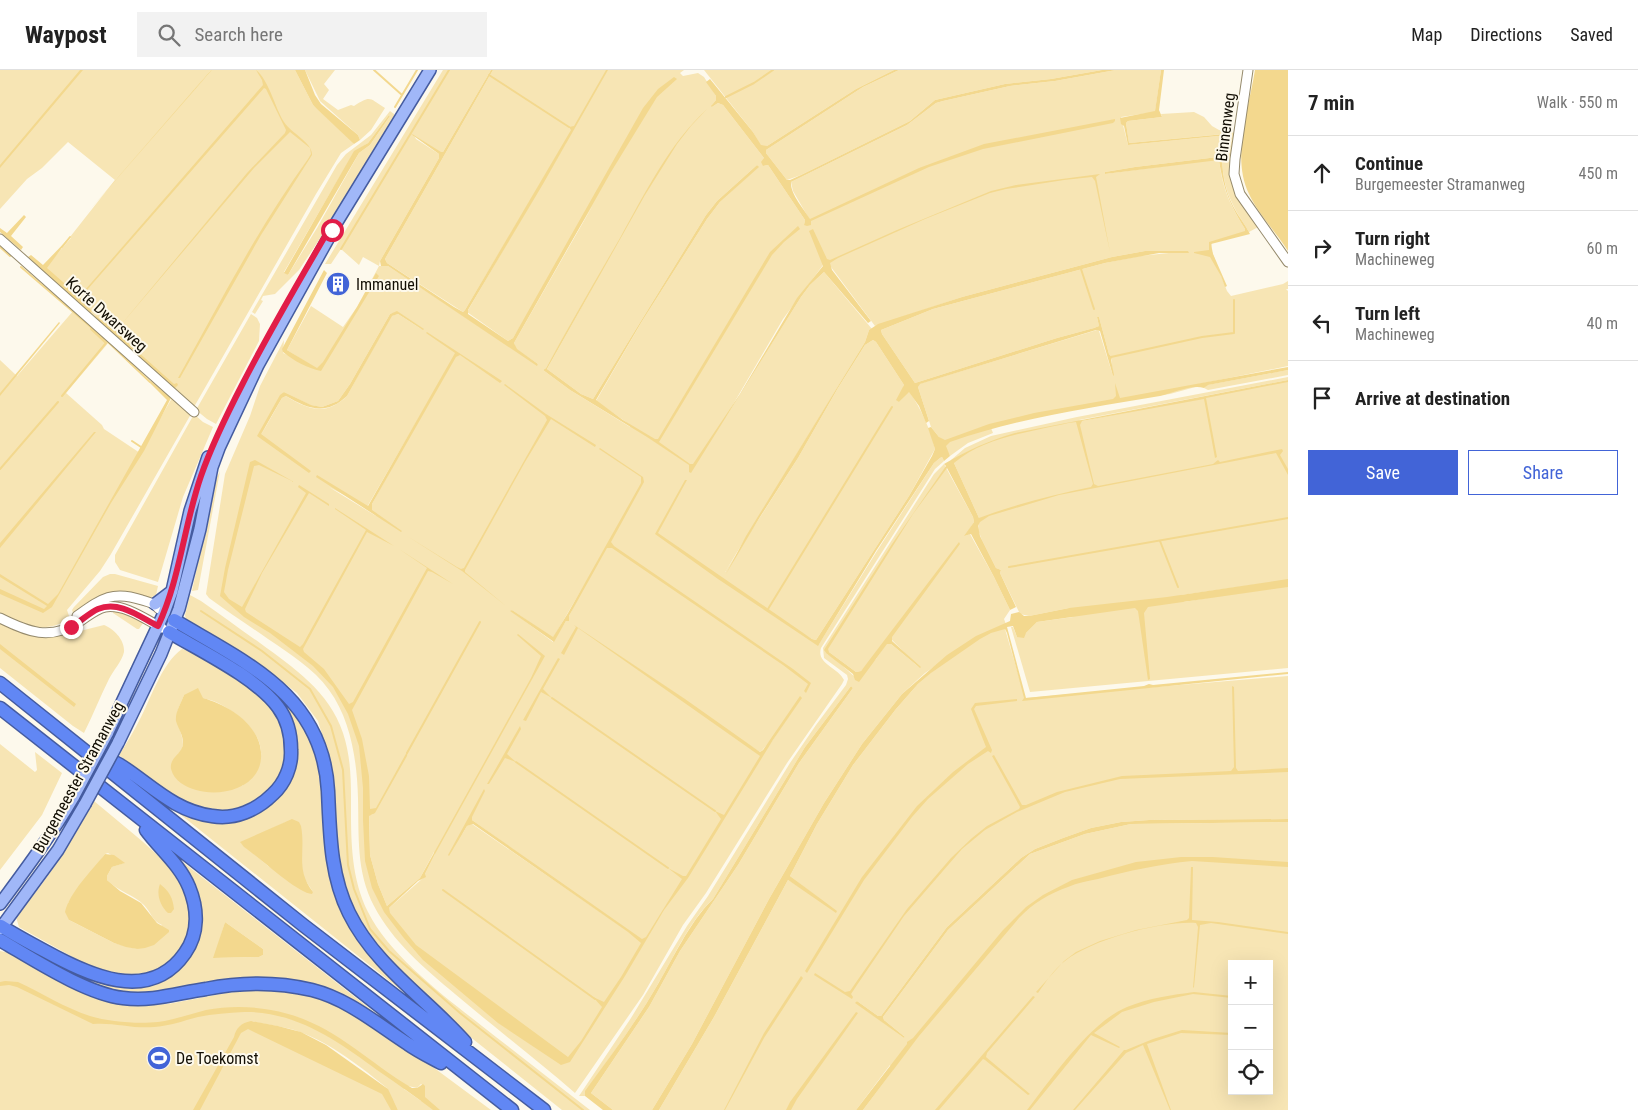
<!DOCTYPE html>
<html lang="en">
<head>
<meta charset="utf-8">
<style>
  :root { --surface:#fff; --page:#f2f2f2; --text:#222; --muted:#767676; --line:#e0e0e0; --accent:#4264d7 }
  body { margin:0; font-family:"Roboto Condensed",sans-serif; background:var(--page); color:var(--text) }
  .controls { position:absolute; right:15px; bottom:15px; display:grid; overflow:hidden; border-radius:0px; box-shadow:0 5px 20px #0002 }
  .controls button { width:45px; height:45px; display:grid; place-items:center; padding:0; border:0; border-bottom:1px solid var(--line); background:var(--surface); color:var(--text); font:25px sans-serif }
  .stop { position:absolute; width:15px; height:15px; margin:-11px; border:4px solid #e11d48; border-radius:50%; background:#fff }
  .stop.end { background:#e11d48; border-color:#fff; box-shadow:0 1px 5px #0008 }
  .list { margin:0; padding:0; list-style:none }
  h2 { display:flex; justify-content:space-between; align-items:center; height:65px; margin:0; padding:0 20px; font-size:21px }
  h2 small { font-size:16px; font-weight:400; color:var(--muted) }
  .list li { display:grid; grid-template-columns:32px 1fr auto; gap:15px; align-items:center; box-sizing:border-box; height:75px; padding:0 20px; border-top:1px solid var(--line) }
  .list b { display:block; font-size:19px; white-space:nowrap }
  .list p { margin:0; font-size:16px; white-space:nowrap; color:var(--muted) }
  .list em { font-size:16px; font-style:normal; color:var(--muted) }
  .actions { display:flex; gap:10px; padding:15px 20px }
  .actions a { flex:1; padding:11px 0; border:1px solid var(--accent); border-radius:0px; text-align:center; font-size:18px; color:var(--accent) }
  .actions .main { background:var(--accent); color:#fff }
  .icon { flex:none; width:28px; height:28px; fill:none; stroke:currentColor; stroke-width:2; stroke-linecap:round; stroke-linejoin:round }
  .map { position:relative; flex:none; width:1288px; height:1040px; overflow:hidden }
  header { display:flex; align-items:center; gap:30px; box-sizing:border-box; height:70px; padding:0 25px; background:var(--surface); border-bottom:1px solid var(--line) }
  header strong { font-size:24px }
  nav { display:flex; gap:28px; margin-inline-start:auto; font-size:18px }
  .search { width:350px; height:45px; background:var(--page); display:flex; align-items:center; gap:12px; box-sizing:border-box; padding:0 18px; border-radius:0px; color:var(--muted); font-size:19px }
  main { display:flex }
  aside { flex:1; background:var(--surface) }
  .map>svg:first-child { display:block }
</style>
</head>
<body>
<header>
<strong>Waypost</strong>
<div class="search"><svg class="icon" aria-label="search" viewBox="0 0 24 24"><circle cx="10" cy="10" r="6"/><path d="M15 15l6 6"/></svg>Search here</div>
<nav><a>Map</a><a>Directions</a><a>Saved</a></nav>
</header>
<main>
<div class="map">
<svg width="1288" height="1040" viewBox="0 0 1288 1040">
  <rect width="100%" height="100%" fill="#fdf9ec"/>
  <path fill="#f7e5b4" fill-rule="evenodd" d="M0,0H211L194,20L212,0H295L313,35L352,71L354,74L341,83L316,124L194,337L43,200L71,168L70,167L122,101L115,110L68,72L42,98L27,109L0,139Z
    M305,0H335L324,14L329,20L323,29L338,40L351,35L354,36C371,25 369,28 385,38L371,60L360,70L358,65L320,31Z
    M443,0H491L443,82L441,83L414,65L416,69L439,84V88L380,191L379,196H388L537,295L538,294L516,279L514,273L593,135L513,268L508,271L467,242L566,73L565,72L465,240L463,242L387,193L385,189L493,0H684L680,3L683,6L698,3L704,7L716,26V30L712,35V37L718,33L723,35L764,88L763,96L768,95L805,150L804,155L811,152L793,121L791,112L907,55L936,33L943,31L1010,16L1055,11L1116,0H1161L1155,42L1121,47L1128,75L1218,66L1221,67V76L1223,77L1224,64L1129,73L1126,53L1128,51L1162,47L1161,44L1194,42L1204,47L1212,56L1219,60L1236,63L1232,103L1260,156L1249,162L1212,173L1211,179L1227,221L1231,226L1283,214L1288,211V219H1286L1288,221V296L1199,314V316L1170,324L1118,331L1004,354L991,358L993,363L968,373L950,386L939,367L931,357L918,317L919,314L1097,260L1099,261L1113,306L1111,286L1109,284L1099,247H1097L1099,256L1094,258L1057,268L915,313L882,264L881,260L933,239L1105,193L1140,186L1188,181H1145L1112,187L962,227L875,256L831,197L823,195L783,249L724,350L801,227L810,215L824,202L872,259L869,260L865,272L725,502L798,388L838,318L865,275L873,270L876,272L904,315L899,332L909,321C921,339 930,358 935,379L909,426L816,570L812,569L769,543L819,574L877,481L934,393L940,388L942,387L944,391L935,399L821,578C816,594 838,597 844,610L842,614L787,693L706,823L683,855L643,925L575,1023C536,989 495,958 455,924C424,898 393,872 374,836C356,802 359,765 358,728C357,691 351,650 329,620C313,598 290,584 268,569C248,555 228,542 209,528L206,524L225,404L250,346L260,316L284,270L283,283L314,297L287,280L311,236L343,257L357,237L379,196L363,187L359,195L341,179L331,194H325ZM1222,81C1222,100 1224,117 1233,135C1237,144 1244,153 1249,162L1245,159C1230,135 1222,118 1219,89L1105,104V102L1135,97L1218,87ZM757,95L758,97L720,132L707,149L641,253L596,331L629,354L630,357L570,320L543,300L546,298L598,208L547,299L581,324L593,329L706,145L717,131ZM397,242L423,260L398,244L391,246L347,326C327,346 308,340 286,326L282,328L261,365L284,322L310,335L322,337L338,331L350,314L390,244ZM444,304L372,434L371,440L376,446L329,417L367,437ZM590,505L569,546V549L566,551L553,572L511,541L512,540L553,568ZM801,628L762,686L714,653L760,682C765,680 795,636 801,628ZM368,742L373,744L369,745L370,785L378,814L387,836L420,808L434,782L435,784L423,808L389,838V843L370,799ZM471,747L472,750L629,862L472,754L467,756L461,766Z
    M704,0H894L856,19L767,76H761L753,62Z
    M899,0H1102L1051,9L1005,14L935,30L910,51L801,105L787,110L766,83V80L863,17Z
    M390,41L394,44V47L325,161L299,200L275,224L263,226L261,230L263,231L255,244L252,242L337,95L346,84L371,65ZM389,45L390,46L370,75L359,83L317,158L288,205L284,202L354,82L368,73Z
    M74,240L109,272L66,323L102,355L104,359L140,383L172,328L191,344L111,484L100,501L67,540L70,549C43,564 26,556 0,546V290L17,306Z
    M251,244L257,248L260,254L259,271L216,354L207,349L196,340Z
    M1288,300V305L1208,320L1204,318L1207,315Z
    M1288,307V310L1079,350L1082,351L1288,311V510L1181,525L1184,532L1288,514V598L1030,622L1011,557H1013L1017,567L1026,563L1037,552L1073,547L1069,538L1029,546L1020,544L1000,503L1001,500L996,498L982,470L978,460L979,448L954,393L951,390L965,378L991,366L1077,347Z
    M195,345L203,352L213,357L183,427L158,512L120,500L115,492V485L193,346Z
    M944,394L973,447L974,452L965,466L970,464L994,507L1010,540L1004,549L1007,557L1005,559L1025,628L1288,606V749L1149,750L1121,752L1091,758L1063,768L1035,779L1021,788L947,857L881,946H878L857,931L856,933L904,968L905,967L884,950L883,947L948,860L1030,784L1085,764L1131,754L1288,752V1040H863L893,1000L890,995L856,1040H659L714,947L788,810L825,833L790,806L817,754L853,695L896,639L918,614L950,586L925,603L902,624L862,674L824,733L769,829L692,974L652,1040H613L591,1023L649,937L680,881L738,795L799,693L853,618L851,616L805,677L713,829C689,851 672,891 655,919C634,955 609,988 586,1021L585,1026H579L631,948L687,856L708,826L790,693L816,655L846,615L848,609L847,605L824,588L823,578L934,404ZM892,567V570L920,598L891,574L887,573L876,589L855,607L835,589L827,584L829,582L856,602L861,601ZM1232,894H1269V1021H1232Z
    M220,401L198,520L192,521L215,411Z
    M110,504H115L158,516L156,525L150,528C110,522 107,517 74,545L72,540L74,537L103,507Z
    M190,525L201,531C221,545 240,559 260,573C294,598 329,621 343,663C350,684 351,705 351,727C351,766 350,806 368,842C390,886 444,926 482,956C518,984 554,1012 590,1040H562L454,954L361,862L338,798L333,710L330,691L318,651L297,623L279,609L186,550L185,545Z
    M113,541L121,542L143,553L139,559H137L113,543Z
    M0,551L22,562L77,558L80,561L104,555C114,559 125,570 124,582C122,591 113,601 109,609C100,627 93,645 84,663L73,656L0,598Z
    M182,579L195,582L258,623L279,644L289,680L282,706L260,731L222,744L177,730L119,685C126,674 133,663 139,651C151,629 161,594 182,579ZM184,625C195,627 208,628 218,633C254,651 281,685 242,716L178,684C190,674 176,658 177,645C177,639 182,631 184,625Z
    M264,614L277,623L291,636L317,679L344,840L436,948L171,737L232,752L250,747L266,739L279,727L294,701L297,687L296,665ZM286,752L301,792L304,808L313,822L268,796L241,773Z
    M0,674L35,702L37,700L35,682L62,703L42,745L0,800Z
    M94,731L142,771L164,791L176,806L189,833L191,851L187,871L178,884L164,896L151,904L129,907L96,900L19,857L16,847C24,835 34,825 42,814C62,787 78,759 94,731ZM108,783L124,793L112,797L107,806V810C119,822 134,825 144,835C151,842 152,851 162,855L137,879L114,873L69,850L68,833L105,784Z
    M166,779L406,967L290,911L150,926L114,923L78,908L92,909L122,914L180,894L199,834ZM225,852L263,879V885L259,887L214,888Z
    M0,881L10,883L127,935L168,934L226,923L269,918L299,922L327,931L352,943L395,969L491,1040H398L393,1030L396,1040H0ZM251,951C267,955 284,956 300,962C330,973 363,998 388,1019ZM421,1014L425,1017L424,1024L421,1031L404,1019L408,1016L417,1018Z"/>
  <path fill="#f3d88e" fill-rule="evenodd" d="M80,0H83L0,98V95Z
    M211,0H212L86,144Z
    M256,0C269,10 275,38 284,52C291,63 313,73 312,85L261,165L180,308H178C219,234 258,158 308,89L311,84L310,78L290,62L254,98L120,256L247,103L285,63L286,60L266,19L264,18L87,220H85L263,15L262,10Z
    M295,0H305L315,25L321,34L358,65L360,70L354,74L318,40L313,35Z
    M491,0H493L385,189L387,193L454,237L463,242L465,240L571,60L569,57L574,56L606,0H608L543,114L468,240V244L508,271L513,268L643,38L658,19L674,7L677,9L657,27L611,102L514,273L517,279L538,294L537,296L388,196H381L380,191L439,88V84L411,64L414,65L441,82H443Z
    M894,0H899L863,17L766,80V83L787,110H790L801,105L910,51L935,30L1005,14L1051,9L1102,0H1116L1055,11L1010,16L943,31L936,33L907,55L791,112C790,124 804,139 810,149L919,98L984,74L1115,49V51L1113,53L983,79L929,97L811,151V155L807,156L804,155L805,150L768,95L763,96L761,92L764,88L723,35L718,33L712,37L711,36L716,30V26L706,12L710,9L753,62L761,75L767,76L856,19Z
    M1161,0H1164L1159,40L1162,47L1128,51L1126,53L1129,73L1225,64L1223,77H1221V67L1218,66L1128,75L1124,56L1121,54L1120,48L1155,41Z
    M1255,0H1288V181C1276,162 1259,145 1249,124C1231,88 1249,38 1255,0Z
    M707,39L691,56L677,74L645,125L547,299L581,324L593,329L706,145L717,131L757,95L759,97L720,132L707,149L641,253L596,330L623,350L655,369H658L770,182L798,156L800,159L784,172L772,185L659,372L690,394H693L740,324L797,228L823,196L809,161L813,159L827,189L830,190L897,160L991,121L1016,115L1100,104L1096,107L1097,112L1110,182L1095,111L1092,107L1064,110L1006,119L990,123L925,149L838,188L830,193L832,200L871,251L868,253L824,202L810,215L801,227L691,403L689,402V395L647,367L570,320L543,300L546,298C570,254 595,211 620,168C645,123 669,74 707,39Z
    M389,45L390,46L370,75L359,83L288,205L284,203L354,81L368,73Z
    M1221,81H1222C1222,101 1224,118 1233,136C1238,146 1245,154 1250,164L1211,174L1213,184L1227,216L1225,217L1221,206L1210,187L1194,183V182L1209,180V172L1245,161V159C1230,135 1223,118 1219,90L1105,104V102L1135,97L1218,87Z
    M24,145L26,147L11,166L23,177L21,180L0,162V158L7,163Z
    M70,167L47,198L80,227L82,225L81,230L92,241L90,243L28,187L31,185L43,195Z
    M1145,181H1188L1189,183H1159L1105,193L933,239L881,260L882,264L915,313L1057,268L1094,258L1099,256L1097,247H1099L1109,284L1112,287L1111,290L1114,305L1113,306L1100,261L1096,260L920,314L918,317L929,351L926,353L919,336L909,322L899,332L896,330L904,315L876,272L873,270L865,275L838,318L798,388L760,447L726,504L746,466L865,272L869,260L878,254L962,227L1112,187Z
    M324,200L327,203L287,280L317,298L323,292L357,237L376,203L379,206L321,301C307,298 294,291 283,282L282,279Z
    M397,241L424,259L423,260L398,244L392,246L347,326C326,346 308,339 286,326L282,328L261,364L311,401L309,403L257,366L280,325L284,322L311,335L322,337L338,331L350,314L390,244Z
    M96,246L115,261H119L118,264L174,314L177,313L178,315L175,318L94,247Z
    M59,252L60,253L0,326V323Z
    M427,262L502,311L500,313L460,285L456,287L372,434V440L402,461L401,462L316,407L317,405L368,436L455,283L426,263Z
    M1288,297V300L1208,315L1204,318C1192,314 1173,323 1160,326C1089,338 1018,348 950,372L946,376L950,386L944,391L942,387L940,388L934,393L876,481L818,576L718,509L655,464L685,410H687L658,463L812,569L816,570L909,426L932,386L935,379L928,358L931,357L939,367L945,370L989,354L1034,343L1113,329L1116,326L1115,313L1120,328Z
    M1288,310V312L1206,328L1217,387L1215,388L1204,329L1082,351L1080,355L1094,414L1098,416L1213,394L1218,390L1220,392L1282,379L1283,381L1280,385L1288,399V405L1276,383L1059,425L989,446L980,452L978,456L980,466L996,498L1001,500L1000,503L1016,537L1010,540L994,507L971,464L964,466L974,452L973,447L947,398L913,444L828,579L829,582L856,602L861,601L959,472L960,474L892,567V571L921,597L920,598L891,574H887L859,612L855,610L853,604L827,584L824,580L892,474L946,396L944,394C968,380 988,371 1015,363ZM1076,352L1093,414L1091,417C1053,425 1016,434 979,448L954,393C980,371 1013,365 1045,358C1056,356 1066,353 1076,352Z
    M151,311L171,328L144,381L111,433L52,537L43,543L0,524V519L44,539L47,536L0,507V504L48,534L58,524L167,330L150,313Z
    M505,314L546,344L596,375L595,377L551,349L525,392L465,500V502L506,536L462,501L407,466L457,497L461,499L464,498L547,350L545,346L504,315Z
    M94,362H96L0,478V473Z
    M600,378L643,407L644,412L611,472L614,476L793,599L811,613L806,623L804,621L808,614L783,595L612,478H607L569,546V551H566L554,572L510,541L512,540L553,567L568,543L641,413V407L599,379Z
    M255,390L294,412L259,395L254,396L228,500L224,522L229,529L242,537L306,423L298,417L299,415L329,434V436L309,423L262,503L245,539L246,542L300,577L303,574L366,460L335,439V438L394,476L367,462L303,579L304,582L324,599L349,634L353,632L427,498L399,479L453,514L432,502L428,501L352,640L362,669L369,706L370,739L376,738L408,680L407,686L375,743L369,746L370,785L378,814L387,836L420,808L531,608L541,586L517,565L518,564L545,586L435,784L425,804L426,807L418,811L389,838L390,843L416,875L568,987L581,971L602,937L593,927L604,932L621,907L641,873L628,862L473,754L467,756L449,786L448,785L484,719L485,721L472,747V750L642,869L646,867L682,809L668,798L683,806H686L721,749L715,741L724,745L760,686L578,558L564,585L561,583L576,557L574,555L685,629L760,682L763,680L800,626L802,628L773,670L688,808L664,840L625,906L570,992L561,995L498,953L423,890L403,867L384,842L372,818L365,791L363,750V718L359,676L348,644L333,617L313,596L270,563L244,547L220,526L225,498L250,392Z
    M1288,509V517L1148,537L1144,543L1150,609L1148,610L1138,541L1135,538L1037,552L1026,563L1024,568L1017,567L1013,556L1007,557L1026,628L1144,616L1149,614L1153,615L1288,602V604L1022,631L1024,628L1007,563L1005,559L991,563L980,569L931,603L918,614L896,639L853,695L817,754L790,806L837,841L836,843L788,810L714,947L659,1040H652L692,974L769,829L824,733L862,674L902,624L947,585L976,566L1010,551L1011,544L1019,542L1024,546H1029L1069,538L1167,527Z
    M0,574L76,634L74,637L0,579Z
    M558,588L560,589L543,619L552,628L541,622L526,651L523,650Z
    M851,616L853,618L799,693L738,795L680,881L649,937L591,1023L613,1040H603L585,1026V1021C609,988 634,955 655,919C672,891 689,852 713,829L805,677Z
    M1232,616L1234,617L1236,698L1238,701L1288,698V702L1120,709L1065,722L1017,742L985,760L962,779L904,846L857,915L851,924L853,927L852,929L814,905L815,903L845,922L850,921L907,839L951,788L972,768L987,756L1019,739L1020,737L992,686L994,685L1022,735H1026L1057,722L1122,706L1231,701L1234,697Z
    M198,618L203,628C228,635 259,654 261,682C264,717 222,728 196,720C186,717 174,711 171,699C169,687 183,684 183,673C183,665 178,658 176,651C175,642 181,633 184,625Z
    M1017,629V631L976,636L974,639L992,680L991,683L988,681L968,694L928,729L912,747L864,810L807,903L805,901L862,807L917,736L953,702L986,677L971,639L975,633Z
    M520,656L521,659L507,684L516,692L505,688L489,714H487Z
    M292,749L299,752L301,756C306,782 295,799 313,822L312,824C297,823 259,787 244,777L240,772Z
    M1288,749V752L1131,754L1085,764L1030,784L948,860L883,947L884,950L905,967L904,968L855,933L857,931L878,946H881L947,857L1021,788L1035,779L1063,768L1091,758L1121,752L1149,750Z
    M105,784L114,785L125,793L112,797L107,806V810L120,821L141,833L157,853L169,860V862L154,875L145,878L137,879L126,877L114,873L77,854L69,850L65,842C69,823 93,799 105,784Z
    M1181,787H1213L1288,792V797L1192,791C1160,794 1128,801 1098,809C1088,811 1077,813 1068,817C1050,823 1032,834 1019,848L919,966L863,1040H856L907,974V972L913,968L1003,860L1026,837L1043,825L1072,810L1136,792Z
    M1191,797H1193L1192,850L1218,852L1288,862V864L1211,853L1200,855L1194,917L1193,918L1198,857L1196,853C1161,851 1093,869 1065,891C1054,899 1045,913 1038,923L1036,922L1064,891L1076,882L1100,871L1136,860L1187,850L1189,848Z
    M160,814C169,821 173,828 174,839L171,843H168C160,836 156,824 160,814Z
    M225,852L263,879V885L259,887L213,888Z
    M801,906L803,908L764,968L725,1040H724L764,963Z
    M5,911L18,912C42,923 65,938 90,946C109,952 138,954 158,952C174,950 190,944 206,940C227,936 250,936 271,940C330,950 363,989 412,1018H417L423,1014L425,1016V1027L440,1040H433C415,1026 396,1013 377,1000C338,971 295,941 244,942C228,943 213,944 198,947C183,951 169,956 154,957C133,959 113,952 93,954L17,917L9,915L0,916V912Z
    M1194,922L1232,926V928L1193,924L1154,932L1122,942L1094,963L1120,977L1119,978L1091,965L1030,1040H1027C1052,1008 1090,952 1127,937C1149,928 1172,925 1194,922Z
    M1033,926L1035,927L987,983L986,987L1030,1024L1028,1025L985,990L983,989L939,1040H935Z
    M856,942L858,943L797,1029L791,1040H786L790,1032Z
    M251,951L278,956L301,962L326,975L388,1019L398,1040H391L382,1024L248,959L241,963L200,1040H193L234,967C236,958 241,953 251,951Z
    M1182,960L1232,963V965L1181,963L1147,974L1171,1040H1170L1143,975L1126,983L1075,1040H1073L1124,980H1126L1153,969Z"/>
  <g fill="none" stroke-linecap="round" stroke-linejoin="round">
    <path stroke="#f3d88e" stroke-width="2" d="M374,0L402,25
      M489,5L569,57
      M726,27L754,13L773,0
      M395,37L417,0
      M0,177L10,186
      M62,177L70,167
      M341,179L449,0
      M21,197L106,270L150,312
      M1081,199L1094,239
      M1111,287L1202,267L1234,263V230
      M62,326L106,273L91,259
      M132,371L141,377
      M0,399L58,332
      M1160,471L1178,517
      M1009,497L1288,448
      M768,539L892,337
      M201,541L262,581L310,619L331,656L343,700L348,795L354,819L370,859L389,881L460,943L583,1040
      M552,628L715,741
      M407,683L480,552
      M516,692L668,798
      M443,820L595,929"/>
    <g stroke="#958a6c" stroke-width="11">
      <path id="minor" d="M1248,0L1235,89L1234,104L1240,124L1288,192
        M0,169L194,342
        M77,546C101,529 112,520 142,530C149,532 154,533 159,539
        M0,548C28,562 50,571 79,552C87,547 95,539 105,537C125,534 145,549 162,558"/>
    </g>
    <g stroke="#455ca0" stroke-width="14">
      <path id="major" d="M155,534L172,521
        M107,664L164,543L172,521L190,441L208,387
        M118,673L161,584L179,539L200,459L212,397L219,378L258,295L328,169L332,160L430,0
        M0,834C26,799 52,764 74,726
        M0,859L58,780L85,734"/>
    </g>
    <g stroke="#455ca0" stroke-width="15">
      <path id="highway" d="M174,550C246,593 323,625 328,721C330,762 330,805 349,843C375,896 427,929 465,972
        M0,613L303,855L544,1040
        M0,638L512,1040
        M100,684C106,688 113,691 120,695C150,714 174,741 212,746C235,750 257,740 273,724C285,713 292,696 291,680C291,665 287,649 278,637C257,608 201,581 169,562
        M1,856C15,865 30,873 45,881C87,904 149,935 185,883C199,863 198,839 189,817C180,795 160,779 146,760
        M0,870C33,889 86,924 123,928C152,932 178,923 206,919C241,912 278,912 312,920C348,929 377,954 408,974C418,981 430,987 441,993"/>
    </g>
    <use href="#minor" stroke="#fff" stroke-width="9"/>
    <use href="#major" stroke="#a0b7f8" stroke-width="11"/>
    <use href="#highway" stroke="#6187f4" stroke-width="12"/>
    <g stroke="#455ca0" stroke-width="14" stroke-linecap="butt">
      <path id="major-bridge" d="M74,726L107,664
        M85,734L118,673"/>
    </g>
    <use href="#major-bridge" stroke="#a0b7f8" stroke-width="11"/>
  </g>
  <g fill="none" stroke-linecap="round" stroke-linejoin="round">
    <path stroke="#e11d48" stroke-width="6" d="M71,557C80,552 89,543 98,539C119,530 140,547 158,556C180,509 184,455 201,406C212,374 227,344 243,313C268,264 296,216 324,168L332,160"/>
  </g>
  <defs>
    <g id="building-disc" transform="scale(1.25)"><circle r="9.5" fill="#4264d7" stroke="#fdf9ec"/><path d="M-4-6H4V6H1V3H-1V6H-4ZM-2.5-4.3h1.7v1.8h-1.7ZM.8-4.3h1.7v1.8H.8ZM-2.5-1h1.7V.8h-1.7ZM.8-1h1.7V.8H.8Z" fill="#fff"/></g>
    <g id="stadium-disc" transform="scale(1.25)"><circle r="9.5" fill="#4264d7" stroke="#fdf9ec"/><path d="M0-5a6.5 5 0 1 0 0 10a6.5 5 0 1 0 0-10ZM-3.5-1.8h7v3.6h-7Z" fill="#fff"/></g>
  </defs>
  <g fill-rule="evenodd">
    <use href="#building-disc" x="338" y="214"/>
    <use href="#stadium-disc" x="159" y="988"/>
  </g>
  <g text-anchor="middle" stroke-width="4" stroke-linejoin="round" paint-order="stroke">
    <g font-size="16" fill="#110d03" stroke="#fdf9ec">
      <text transform="translate(1225 57) rotate(-83)" y="6">Binnenweg</text>
      <text transform="translate(107 244) rotate(42)" y="6">Korte Dwarsweg</text>
      <text transform="translate(78 707) rotate(-61)" y="6">Burgemeester Stramanweg</text>
    </g>
    <g font-size="16" fill="#110d03" stroke="#fdf9ec" text-anchor="start">
      <text x="356" y="220">Immanuel</text>
      <text x="176" y="994">De Toekomst</text>
    </g>
  </g>
</svg>
<div class="controls">
<button>+</button>
<button>−</button>
<button><svg class="icon" aria-label="locate" viewBox="0 0 24 24"><circle cx="12" cy="12" r="6"/><path d="M12 2v4M12 18v4M2 12h4M18 12h4"/></svg></button>
</div>
<div class="stop" style="left:332px;top:160px"></div>
<div class="stop end" style="left:71px;top:557px"></div>
</div>
<aside>
<h2>7 min<small>Walk · 550 m</small></h2>
<ul class="list">
<li><svg class="icon" aria-label="ahead" viewBox="0 0 24 24"><path d="M12 20V5M6 11l6-6 6 6"/></svg><div><b>Continue</b><p>Burgemeester Stramanweg</p></div><em>450 m</em></li>
<li><svg class="icon" aria-label="right" viewBox="0 0 24 24"><path d="M7 20v-9h11M14 6l5 5-5 5"/></svg><div><b>Turn right</b><p>Machineweg</p></div><em>60 m</em></li>
<li><svg class="icon" aria-label="left" viewBox="0 0 24 24"><path d="M17 20v-9H6M10 6l-5 5 5 5"/></svg><div><b>Turn left</b><p>Machineweg</p></div><em>40 m</em></li>
<li><svg class="icon" aria-label="arrive" viewBox="0 0 24 24"><path d="M6 21V4h12l-3 4 3 4H6"/></svg><div><b>Arrive at destination</b></div></li>
</ul>
<div class="actions"><a class="main">Save</a><a>Share</a></div>
</aside>
</main>
</body>
</html>
